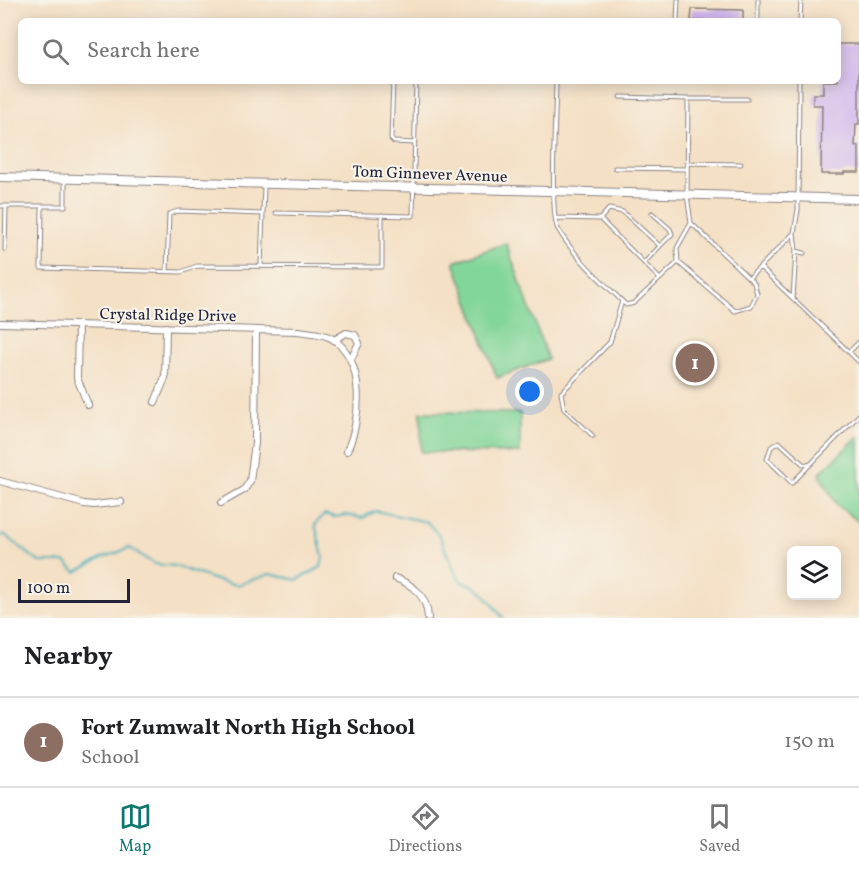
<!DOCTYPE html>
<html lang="en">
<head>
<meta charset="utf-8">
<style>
  :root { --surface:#fff; --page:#f6f6f6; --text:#202124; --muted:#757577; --line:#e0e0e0; --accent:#0f766e }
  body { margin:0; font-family:Vollkorn,serif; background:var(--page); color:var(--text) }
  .controls { position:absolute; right:18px; bottom:18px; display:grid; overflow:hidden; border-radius:9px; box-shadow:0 3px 15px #0003 }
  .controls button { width:54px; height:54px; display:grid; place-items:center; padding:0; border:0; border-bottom:2px solid var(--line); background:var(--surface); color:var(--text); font:30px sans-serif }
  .scale { position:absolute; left:18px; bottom:15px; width:112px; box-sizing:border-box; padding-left:6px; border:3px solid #22223b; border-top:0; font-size:16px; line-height:21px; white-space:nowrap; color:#22223b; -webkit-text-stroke:4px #f7f3e8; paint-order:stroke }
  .you { position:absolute; left:530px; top:392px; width:21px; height:21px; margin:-15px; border:4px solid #fff; border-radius:50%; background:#1a73e8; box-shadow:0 0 0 9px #1a73e833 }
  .badge { display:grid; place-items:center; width:39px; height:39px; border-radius:50%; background:var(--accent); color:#fff; font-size:20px; font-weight:700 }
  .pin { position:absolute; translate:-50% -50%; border:3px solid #fff; box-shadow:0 2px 6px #0006 }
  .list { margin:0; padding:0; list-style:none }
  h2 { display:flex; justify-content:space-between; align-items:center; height:78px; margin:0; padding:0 24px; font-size:26px }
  h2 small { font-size:20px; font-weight:400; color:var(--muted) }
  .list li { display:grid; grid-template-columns:39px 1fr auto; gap:18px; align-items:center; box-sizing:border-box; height:90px; padding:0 24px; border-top:2px solid var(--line) }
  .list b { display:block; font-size:22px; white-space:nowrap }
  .list p { margin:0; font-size:20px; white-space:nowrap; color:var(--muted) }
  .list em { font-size:20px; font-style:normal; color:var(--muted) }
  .icon { flex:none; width:33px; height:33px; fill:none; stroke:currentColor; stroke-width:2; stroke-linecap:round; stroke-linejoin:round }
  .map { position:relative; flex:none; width:859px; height:618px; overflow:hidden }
  .search { position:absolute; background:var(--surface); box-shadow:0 3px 15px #0003; left:18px; right:18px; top:18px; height:66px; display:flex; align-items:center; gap:15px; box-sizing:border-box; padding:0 21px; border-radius:9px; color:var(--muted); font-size:22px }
  .sheet { height:168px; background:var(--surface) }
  nav { display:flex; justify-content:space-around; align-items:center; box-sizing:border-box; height:84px; border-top:2px solid var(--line); background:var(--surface); font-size:16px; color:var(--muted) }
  nav a { display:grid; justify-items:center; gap:3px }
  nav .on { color:var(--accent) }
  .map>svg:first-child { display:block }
</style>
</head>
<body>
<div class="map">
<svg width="859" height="618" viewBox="0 0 859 618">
  <rect width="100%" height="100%" fill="#f7f3e8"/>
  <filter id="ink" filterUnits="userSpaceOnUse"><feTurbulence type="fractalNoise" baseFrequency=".0167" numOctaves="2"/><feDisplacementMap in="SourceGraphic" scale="12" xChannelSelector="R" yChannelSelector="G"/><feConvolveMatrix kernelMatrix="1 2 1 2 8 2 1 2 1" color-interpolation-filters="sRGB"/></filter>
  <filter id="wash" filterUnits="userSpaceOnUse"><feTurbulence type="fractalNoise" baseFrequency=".008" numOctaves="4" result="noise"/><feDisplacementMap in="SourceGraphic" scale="24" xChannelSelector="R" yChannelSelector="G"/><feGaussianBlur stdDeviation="1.35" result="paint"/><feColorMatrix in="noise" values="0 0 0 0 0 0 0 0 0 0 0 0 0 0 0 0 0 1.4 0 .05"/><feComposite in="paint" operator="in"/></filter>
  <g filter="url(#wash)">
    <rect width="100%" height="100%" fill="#f4e0c5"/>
    <path fill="#83d699" stroke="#527c6a" stroke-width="1.5" d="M506,243L548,359L497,378L454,262Z
      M421,412L520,413V453L421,452Z
      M859,436V522L837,505L820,476L821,472Z"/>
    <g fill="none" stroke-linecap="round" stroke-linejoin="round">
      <path stroke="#3dadb9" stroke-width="2" d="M0,536L4,534L39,562H65L76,572L102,558L130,548L154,564L175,566L219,581L237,585L270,574L297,580L321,567L323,557L315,524L325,514L335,517L345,515L362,518L376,511L427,522L439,535L455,572L462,582C482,585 491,603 503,618"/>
    </g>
    <g id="blocks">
      <path fill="#cdb0ee" d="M692,9L743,10V21H691Z
        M838,44H859V124H856L855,146H859V172H844V174H821L822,105H813V94H823V81H838Z"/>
    </g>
  </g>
  <g filter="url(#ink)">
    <use href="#blocks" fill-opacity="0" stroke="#8b8180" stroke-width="1.5"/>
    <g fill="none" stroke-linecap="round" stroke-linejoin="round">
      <g stroke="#8b8180" stroke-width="5">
        <path id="service" d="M677,21L678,0
          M758,21V0
          M800,21L801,0
          M393,81L391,139L394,142L415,143
          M556,81C556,105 549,214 558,229C574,257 603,282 626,305L634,303L678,262
          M620,97L688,99L687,195L691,223L677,248L678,262L735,311L751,306L757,294L754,283L691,223
          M688,99H747
          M687,163L741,164
          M615,168L687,169
          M0,206H65V180
          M42,206L41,268L181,272L197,266L382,267V215
          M276,213L413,216L416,81
          M556,218L600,219L609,209L623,212L660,246L672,234L670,229L652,213
          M600,219L644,263
          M794,233L798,210L799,81
          M5,250L6,206
          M796,251L804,253
          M261,266L264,186
          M760,267L849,352L859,342
          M167,271L169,214L178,211L263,214
          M749,278L794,233L796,251L793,298
          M660,279L644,263L660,246
          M849,352L859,362
          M593,436L564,409L561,393L610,342L622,301
          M810,465L803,464L779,442L771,447L767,459L792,483L859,415"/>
      </g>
      <g stroke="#8b8180" stroke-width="8">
        <path id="minor" d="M0,323L298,331C309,333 323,333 333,339C366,361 361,420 347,451
          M78,325L77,378L88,405
          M334,340L346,333L355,335L359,343L351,359
          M155,402L165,378L166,327
          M0,481L84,504L94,505L121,502
          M221,503L244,490L250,481L255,443L256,330
          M395,578C414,585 427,596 428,618"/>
      </g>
      <g stroke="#8b8180" stroke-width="10">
        <path id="secondary" d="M0,177L859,199"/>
      </g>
      <use href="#service" stroke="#fff" stroke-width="3"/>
      <use href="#minor" stroke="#fff" stroke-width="6"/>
      <use href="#secondary" stroke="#fff" stroke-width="8"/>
    </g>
  </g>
  <g text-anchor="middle" stroke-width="4.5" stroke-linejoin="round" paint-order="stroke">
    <g font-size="16" fill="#22223b" stroke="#f7f3e8">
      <text transform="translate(430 173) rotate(2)" y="6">Tom Ginnever Avenue</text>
      <text transform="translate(168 314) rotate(1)" y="6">Crystal Ridge Drive</text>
    </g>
  </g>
</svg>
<div class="controls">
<button><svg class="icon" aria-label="layers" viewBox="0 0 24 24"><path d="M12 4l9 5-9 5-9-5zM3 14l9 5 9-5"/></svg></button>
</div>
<div class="scale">100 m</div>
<div class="you"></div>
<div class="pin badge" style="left:695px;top:363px;background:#8d6e63">1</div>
<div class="search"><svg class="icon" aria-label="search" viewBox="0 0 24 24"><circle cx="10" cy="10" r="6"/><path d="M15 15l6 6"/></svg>Search here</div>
</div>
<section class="sheet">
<h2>Nearby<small></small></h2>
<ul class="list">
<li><span class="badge" style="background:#8d6e63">1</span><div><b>Fort Zumwalt North High School</b><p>School</p></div><em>150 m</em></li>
</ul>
</section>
<nav>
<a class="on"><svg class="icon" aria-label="map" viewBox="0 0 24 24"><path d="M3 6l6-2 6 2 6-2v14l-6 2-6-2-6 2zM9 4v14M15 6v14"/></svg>Map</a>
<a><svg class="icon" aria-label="directions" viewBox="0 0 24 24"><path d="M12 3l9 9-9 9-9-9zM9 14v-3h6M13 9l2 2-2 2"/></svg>Directions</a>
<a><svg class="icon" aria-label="saved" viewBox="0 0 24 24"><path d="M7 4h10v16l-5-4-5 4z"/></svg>Saved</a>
</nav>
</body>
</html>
